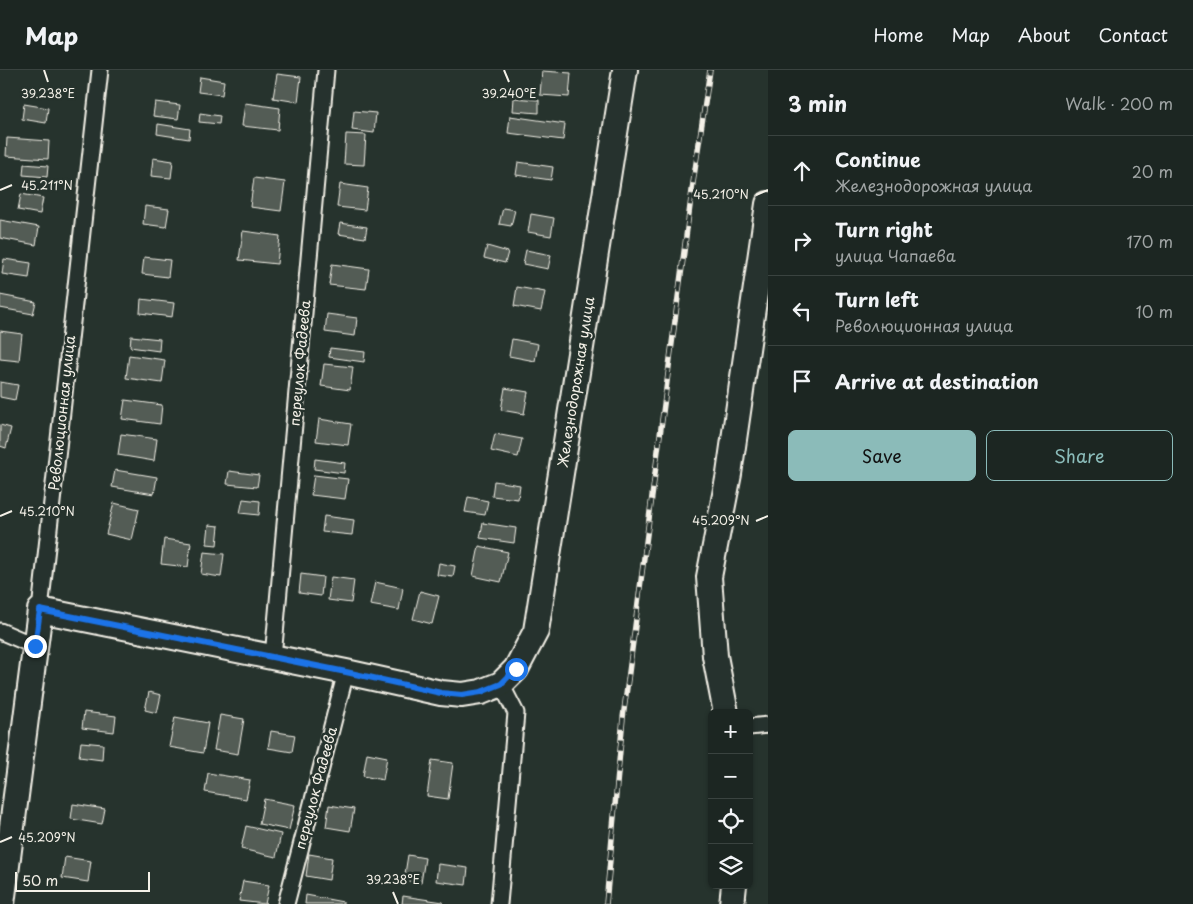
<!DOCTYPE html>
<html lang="en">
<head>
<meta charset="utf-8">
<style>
  :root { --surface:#1c2622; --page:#252e2a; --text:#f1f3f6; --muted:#a0a5a5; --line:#3a4340; --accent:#8bbbb9 }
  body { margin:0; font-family:"Playpen Sans",sans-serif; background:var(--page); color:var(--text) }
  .controls { position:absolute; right:15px; bottom:15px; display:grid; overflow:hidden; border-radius:8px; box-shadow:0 1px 4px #0004 }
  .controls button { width:45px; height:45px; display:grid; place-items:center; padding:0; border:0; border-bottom:1px solid var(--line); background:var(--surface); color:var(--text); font:25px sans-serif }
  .scale { position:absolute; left:15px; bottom:12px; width:135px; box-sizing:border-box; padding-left:5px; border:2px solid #f4f1e8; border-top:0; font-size:14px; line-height:18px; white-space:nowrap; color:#f4f1e8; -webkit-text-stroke:4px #26332d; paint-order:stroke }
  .stop { position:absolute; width:15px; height:15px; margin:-11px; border:4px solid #1a73e8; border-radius:50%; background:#fff }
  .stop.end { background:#1a73e8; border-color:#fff; box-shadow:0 1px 5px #0008 }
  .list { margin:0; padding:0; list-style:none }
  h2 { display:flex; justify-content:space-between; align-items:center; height:65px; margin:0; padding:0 20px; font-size:21px }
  h2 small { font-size:16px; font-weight:400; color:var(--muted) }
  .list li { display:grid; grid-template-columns:32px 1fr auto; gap:15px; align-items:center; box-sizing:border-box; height:70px; padding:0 20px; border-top:1px solid var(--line) }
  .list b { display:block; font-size:19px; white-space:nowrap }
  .list p { margin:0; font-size:16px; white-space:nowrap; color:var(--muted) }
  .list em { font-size:16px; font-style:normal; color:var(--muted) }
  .actions { display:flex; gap:10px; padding:15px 20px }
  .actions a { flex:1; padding:11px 0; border:1px solid var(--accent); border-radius:8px; text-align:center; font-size:18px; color:var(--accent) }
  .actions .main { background:var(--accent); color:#111 }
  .icon { flex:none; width:28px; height:28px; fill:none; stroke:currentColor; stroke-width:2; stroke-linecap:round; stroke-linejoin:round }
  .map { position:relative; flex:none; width:768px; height:834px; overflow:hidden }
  header { display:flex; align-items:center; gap:30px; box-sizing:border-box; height:70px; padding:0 25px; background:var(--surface); border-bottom:1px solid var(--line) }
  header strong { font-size:24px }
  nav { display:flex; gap:28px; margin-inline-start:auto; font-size:18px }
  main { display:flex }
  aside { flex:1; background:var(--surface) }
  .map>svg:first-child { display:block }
</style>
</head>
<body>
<header>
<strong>Map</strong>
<nav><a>Home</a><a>Map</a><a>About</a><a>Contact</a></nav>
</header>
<main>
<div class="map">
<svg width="768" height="834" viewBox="0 0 768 834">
  <rect width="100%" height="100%" fill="#26332d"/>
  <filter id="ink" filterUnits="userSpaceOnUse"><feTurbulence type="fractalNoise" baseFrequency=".02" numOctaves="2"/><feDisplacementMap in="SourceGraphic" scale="10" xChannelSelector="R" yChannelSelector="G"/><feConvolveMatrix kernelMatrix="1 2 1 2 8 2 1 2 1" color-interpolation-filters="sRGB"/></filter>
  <g filter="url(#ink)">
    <path fill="#525c55" stroke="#f4f1e8" d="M542,1L571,3L569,27L540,25Z
      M277,4L301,7L298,32L273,28Z
      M200,7L224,11L222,25L198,22Z
      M514,28L539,30V43L513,41Z
      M155,32L180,35L178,49L153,46Z
      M245,33L280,38L278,60L242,56Z
      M24,34L48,38L46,53L22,49Z
      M354,41L376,43L374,63L352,60Z
      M200,43L220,46L219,54L199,52Z
      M510,46L565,54L563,70L508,63Z
      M158,54L190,59L189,69L157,64Z
      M346,64L366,65L364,95L344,94Z
      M7,68L49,71L48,89L6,86Z
      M153,88L173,91L171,108L151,106Z
      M518,92L553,97L551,110L516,105Z
      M24,94L48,96L47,107L23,105Z
      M254,108L285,112L281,141L250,137Z
      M340,114L368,118L365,140L337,137Z
      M21,124L43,128L40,144L18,140Z
      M145,136L169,139L166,157L143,154Z
      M503,138L515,140L511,156L499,154Z
      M531,144L554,148L551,166L528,162Z
      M0,150L39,157L36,175L0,168Z
      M340,153L367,157L365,168L338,164Z
      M243,161L280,166L277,194L239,190Z
      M487,176L508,182L505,193L484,188Z
      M526,180L551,185L548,199L523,194Z
      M144,187L170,190L168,207L142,204Z
      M4,189L31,193L29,208L2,204Z
      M332,194L369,199L366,219L329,215Z
      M517,217L545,222L541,241L514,236Z
      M0,225L36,232L33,244L0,238Z
      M141,229L174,233L172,247L140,243Z
      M327,244L357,248L355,266L325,262Z
      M0,261L22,264L19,291L0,289Z
      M131,266L160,269L159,281L130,277Z
      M512,269L538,274L535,291L509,286Z
      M330,278L365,282L364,292L329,287Z
      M129,285L165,290L162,313L126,308Z
      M324,294L353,297L350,320L321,316Z
      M0,312L18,315L15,330L0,327Z
      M505,318L528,322L524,344L501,340Z
      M125,330L162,335L160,354L122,349Z
      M319,349L351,354L348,375L316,371Z
      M0,355L11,358L6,378L0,376Z
      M121,364L157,369L154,391L118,385Z
      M495,364L522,369L518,387L491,381Z
      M315,389L345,393L344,403L314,399Z
      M115,400L157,407L154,424L112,417Z
      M229,401L259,405L257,417L227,414Z
      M314,405L348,409L345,429L311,425Z
      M494,411L520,415L518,429L492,426Z
      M468,427L488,431L485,445L465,442Z
      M243,429L260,431L259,445L240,443Z
      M114,433L139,439L132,470L106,464Z
      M324,446L354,450L352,465L322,462Z
      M483,453L516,458L514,473L480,468Z
      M209,455L219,456L217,475L207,474Z
      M164,469L191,473L188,497L161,494Z
      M479,476L508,482L501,512L473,506Z
      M204,482L224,484L221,507L201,504Z
      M439,493L455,496L453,507L437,505Z
      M301,504L323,507L321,526L299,523Z
      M331,507L354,510L351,533L328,530Z
      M375,512L403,518L399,540L370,535Z
      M420,521L439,526L432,554L413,549Z
      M149,622L161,625L157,643L145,640Z
      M84,642L116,646L114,662L82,658Z
      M220,645L244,649L238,684L214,680Z
      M175,647L208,653L203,683L169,677Z
      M271,661L295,665L292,682L268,678Z
      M81,672L103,674L102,690L79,687Z
      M367,683L387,687L383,710L363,706Z
      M432,690L453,693L448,729L427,726Z
      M208,703L250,710L246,729L205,722Z
      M264,729L295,735L289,760L259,754Z
      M73,734L105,739L102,754L71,749Z
      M329,735L354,739L350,761L326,757Z
      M246,756L281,764L276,787L241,779Z
      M309,784L332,788L329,810L306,806Z
      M408,785L425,788L421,813L404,810Z
      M65,787L91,791L88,812L62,808Z
      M438,794L468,798L466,815L436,811Z
      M243,811L269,815L265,834L239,831Z
      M306,825L343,832V834H305Z
      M403,826L443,832L442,834H402Z"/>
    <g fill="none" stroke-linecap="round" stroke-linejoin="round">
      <g stroke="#f4f1e8" stroke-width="19">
        <path id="street" d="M40,540L100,0
          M0,561L35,576
          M273,587L326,0
          M749,657L768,655
          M286,834L346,602
          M499,834L516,643L501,614"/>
      </g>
      <g stroke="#f4f1e8" stroke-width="28">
        <path id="primary" d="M726,643L715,586L709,507L729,404L768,134
          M2,834L40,540L346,602L441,623L462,625L481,622L501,614L516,599L536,561L625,0
          M732,834L734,815"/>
      </g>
      <use href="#street" stroke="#26332d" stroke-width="15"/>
      <use href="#primary" stroke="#26332d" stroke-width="24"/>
      <g stroke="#f4f1e8" stroke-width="5.5">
        <path id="rail" d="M606,834L623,648L693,113L710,0"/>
      </g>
      <use href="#rail" stroke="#26332d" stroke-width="4" stroke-dasharray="11" stroke-linecap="butt"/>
    </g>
  </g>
  <g fill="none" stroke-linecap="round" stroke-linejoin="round" filter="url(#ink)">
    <path stroke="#1a73e8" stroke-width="6" d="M35,576L40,540L346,602L441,623L462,625L481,622L501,614L516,599"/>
  </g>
  <path fill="none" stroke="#f4f1e8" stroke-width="2" d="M44,0L48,12M504,0L509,12M0,120L12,115M756,125L768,120M0,446L12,441M756,451L768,446M0,772L12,767M393,822L398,834"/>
  <g text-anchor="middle" stroke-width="5" stroke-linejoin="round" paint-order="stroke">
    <g font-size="14" fill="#f4f1e8" stroke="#26332d">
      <text transform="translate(300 293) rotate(-85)" y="5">переулок Фадеева</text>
      <text transform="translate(576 312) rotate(-81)" y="5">Железнодорожная улица</text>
      <text transform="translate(62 343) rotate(-84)" y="5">Революционная улица</text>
      <text transform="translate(316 718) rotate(-75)" y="5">переулок Фадеева</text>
    </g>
  </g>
  <g font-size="12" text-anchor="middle" fill="#f4f1e8" stroke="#26332d" stroke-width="5" stroke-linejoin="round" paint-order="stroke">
    <text x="48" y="28">39.238°E</text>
    <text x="509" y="28">39.240°E</text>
    <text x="47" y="120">45.211°N</text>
    <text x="721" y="129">45.210°N</text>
    <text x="47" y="446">45.210°N</text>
    <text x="721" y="455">45.209°N</text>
    <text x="47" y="772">45.209°N</text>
    <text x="393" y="814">39.238°E</text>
  </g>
</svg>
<div class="controls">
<button>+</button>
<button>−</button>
<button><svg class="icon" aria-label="locate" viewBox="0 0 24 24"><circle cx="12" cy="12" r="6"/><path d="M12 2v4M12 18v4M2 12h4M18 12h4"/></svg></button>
<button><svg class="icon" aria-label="layers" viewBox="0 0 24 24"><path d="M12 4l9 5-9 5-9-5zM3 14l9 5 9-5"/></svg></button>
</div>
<div class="scale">50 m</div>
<div class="stop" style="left:516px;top:599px"></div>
<div class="stop end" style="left:35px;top:576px"></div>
</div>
<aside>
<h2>3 min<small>Walk · 200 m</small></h2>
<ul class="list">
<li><svg class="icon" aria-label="ahead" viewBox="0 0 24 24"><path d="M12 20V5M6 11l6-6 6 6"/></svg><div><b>Continue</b><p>Железнодорожная улица</p></div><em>20 m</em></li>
<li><svg class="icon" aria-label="right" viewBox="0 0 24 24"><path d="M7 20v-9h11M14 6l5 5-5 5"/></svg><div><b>Turn right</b><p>улица Чапаева</p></div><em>170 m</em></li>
<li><svg class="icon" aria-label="left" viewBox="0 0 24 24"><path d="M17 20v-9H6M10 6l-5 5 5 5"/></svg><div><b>Turn left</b><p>Революционная улица</p></div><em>10 m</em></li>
<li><svg class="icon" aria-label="arrive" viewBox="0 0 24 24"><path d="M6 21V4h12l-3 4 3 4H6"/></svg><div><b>Arrive at destination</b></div></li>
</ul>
<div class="actions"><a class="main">Save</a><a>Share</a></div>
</aside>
</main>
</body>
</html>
